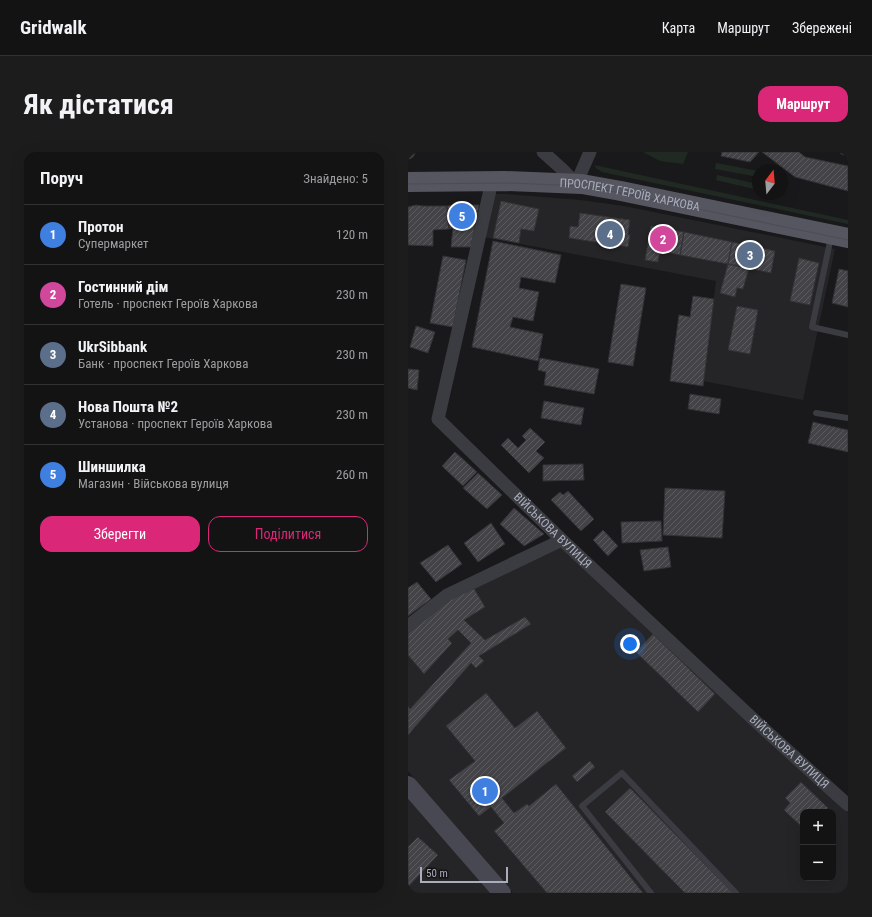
<!DOCTYPE html>
<html lang="uk">
<head>
<meta charset="utf-8">
<style>
  :root { --surface:#131314; --page:#1c1c1d; --text:#f1f3f6; --muted:#9d9ea0; --line:#323234; --accent:#db2777 }
  body { margin:0; font-family:"Roboto Condensed",sans-serif; background:var(--page); color:var(--text) }
  .controls { position:absolute; right:12px; bottom:12px; display:grid; overflow:hidden; border-radius:8px; box-shadow:0 4px 16px #0002 }
  .controls button { width:36px; height:36px; display:grid; place-items:center; padding:0; border:0; border-bottom:1px solid var(--line); background:var(--surface); color:var(--text); font:20px sans-serif }
  .compass { position:absolute; left:344px; top:12px; width:36px; height:36px; border-radius:50%; background:var(--surface); box-shadow:0 4px 16px #0002; rotate:16deg }
  .scale { position:absolute; left:12px; bottom:10px; width:88px; box-sizing:border-box; padding-left:4px; border:2px solid #aaadbc; border-top:0; font-size:11px; line-height:14px; white-space:nowrap; color:#aaadbc; -webkit-text-stroke:3px #141416; paint-order:stroke }
  .you { position:absolute; left:222px; top:492px; width:14px; height:14px; margin:-10px; border:3px solid #fff; border-radius:50%; background:#1a73e8; box-shadow:0 0 0 6px #1a73e833 }
  .badge { display:grid; place-items:center; width:26px; height:26px; border-radius:50%; background:var(--accent); color:#fff; font-size:13px; font-weight:700 }
  .pin { position:absolute; translate:-50% -50%; border:2px solid #fff; box-shadow:0 1px 4px #0006 }
  .list { margin:0; padding:0; list-style:none }
  h2 { display:flex; justify-content:space-between; align-items:center; height:52px; margin:0; padding:0 16px; font-size:17px }
  h2 small { font-size:13px; font-weight:400; color:var(--muted) }
  .list li { display:grid; grid-template-columns:26px 1fr auto; gap:12px; align-items:center; box-sizing:border-box; height:60px; padding:0 16px; border-top:1px solid var(--line) }
  .list b { display:block; font-size:15px; white-space:nowrap }
  .list p { margin:0; font-size:13px; white-space:nowrap; color:var(--muted) }
  .list em { font-size:13px; font-style:normal; color:var(--muted) }
  .actions { display:flex; gap:8px; padding:12px 16px }
  .actions a { flex:1; padding:9px 0; border:1px solid var(--accent); border-radius:12px; text-align:center; font-size:14px; color:var(--accent) }
  .actions .main { background:var(--accent); color:#fff }
  .map { position:relative; flex:none; width:440px; height:741px; overflow:hidden; border-radius:12px }
  header { display:flex; align-items:center; gap:24px; box-sizing:border-box; height:56px; padding:0 20px; background:var(--surface); border-bottom:1px solid var(--line) }
  header strong { font-size:19px }
  nav { display:flex; gap:22px; margin-inline-start:auto; font-size:14px }
  .intro { display:flex; align-items:center; justify-content:space-between; box-sizing:border-box; height:96px; padding:0 24px }
  h1 { margin:0; font-size:28px }
  .button { padding:10px 18px; border-radius:12px; background:var(--accent); color:#fff; font-size:14px; font-weight:700 }
  main { display:flex; gap:24px; padding:0 24px }
  aside { flex:1; background:var(--surface); border-radius:12px; box-shadow:0 4px 16px #0002 }
  .map>svg:first-child { display:block }
</style>
</head>
<body>
<header>
<strong>Gridwalk</strong>
<nav><a>Карта</a><a>Маршрут</a><a>Збережені</a></nav>
</header>
<div class="intro"><h1>Як дістатися</h1><a class="button">Маршрут</a></div>
<main>
<aside>
<h2>Поруч<small>Знайдено: 5</small></h2>
<ul class="list">
<li><span class="badge" style="background:#3f7fe0">1</span><div><b>Протон</b><p>Супермаркет</p></div><em>120 m</em></li>
<li><span class="badge" style="background:#d1479c">2</span><div><b>Гостинний дім</b><p>Готель · проспект Героїв Харкова</p></div><em>230 m</em></li>
<li><span class="badge" style="background:#5c6f8a">3</span><div><b>UkrSibbank</b><p>Банк · проспект Героїв Харкова</p></div><em>230 m</em></li>
<li><span class="badge" style="background:#5c6f8a">4</span><div><b>Нова Пошта №2</b><p>Установа · проспект Героїв Харкова</p></div><em>230 m</em></li>
<li><span class="badge" style="background:#3f7fe0">5</span><div><b>Шиншилка</b><p>Магазин · Військова вулиця</p></div><em>260 m</em></li>
</ul>
<div class="actions"><a class="main">Зберегти</a><a>Поділитися</a></div>
</aside>
<div class="map">
<svg width="440" height="741" viewBox="0 0 440 741">
  <defs>
    <pattern id="building-hatch" width="6" height="6" patternUnits="userSpaceOnUse"><rect width="6" height="6" fill="#434348"/><path d="M-1 1l2-2M0 6l6-6M5 7l2-2" fill="none" stroke="#5b5b60"/></pattern>
  </defs>
  <rect width="100%" height="100%" fill="#19191b"/>
  <path fill="#252528" fill-rule="evenodd" d="M87,42H98L172,48L216,54L427,97L395,248L295,229L308,129L76,85Z
    M154,392L440,661V741H105L13,635L0,619V477L42,444ZM395,660H425V726H395Z
    M0,646L83,741H0Z"/>
  <path fill="#202a23" d="M235,0H280L275,12L252,9Z
    M308,11L350,19V25L307,17Z
    M186,13L440,68V72L194,20L189,17Z
    M309,23L350,32V38L308,28Z"/>
  <path fill="url(#building-hatch)" stroke="#333337" d="M314,0H351L342,10L313,4Z
    M354,0H391L397,5L440,14V39L387,25Z
    M93,49L131,57L126,79L113,77L111,91L85,86Z
    M8,53L15,54H39L41,77L25,78V94L0,93V55Z
    M47,53H71L63,95H43L45,76L41,77L39,54Z
    M172,61L222,68L220,82L222,83L220,95L161,86L162,74L170,75Z
    M243,74L276,80L272,103L252,99L250,110L237,108Z
    M276,80L324,90L320,112L272,103Z
    M85,89L153,103L147,131L113,125L111,136L131,140L125,169L105,165L102,175L135,182L130,209L64,195Z
    M324,90L367,99L363,121L320,112Z
    M35,104L58,108L45,175L22,171Z
    M391,106L411,111L402,153L382,149Z
    M320,112L341,116L335,137L329,136L327,145L312,141Z
    M431,117L440,119V155L424,151Z
    M213,132L238,136L225,214L200,210Z
    M285,144L306,147L295,234L262,229L271,163L282,165Z
    M329,154L350,158L342,202L320,198Z
    M8,174L27,180L20,201L2,195Z
    M132,206L191,217L186,242L136,233L138,220L130,218Z
    M0,217L11,218L9,238L0,236Z
    M282,242L313,247L311,262L280,257Z
    M136,249L176,256L173,273L133,266Z
    M405,270L440,278V300L400,291Z
    M122,276L137,290L128,299L136,306L121,321L93,293L100,286L110,296L118,288L114,284Z
    M47,300L69,320L55,334L34,314Z
    M175,312L176,328L135,329V313Z
    M70,321L94,343L79,357L55,336Z
    M257,336L317,339L314,386L255,383Z
    M160,339L186,367L173,379L143,348L152,340L155,343Z
    M106,356L136,382L116,394L92,372Z
    M253,369L254,389L214,391L213,370Z
    M83,371L97,392L70,410L56,391Z
    M195,378L210,394L200,404L185,388Z
    M40,393L54,412L28,430L12,411Z
    M260,395L263,415L236,419L232,398Z
    M9,430L23,447L0,464V436Z
    M65,435L77,455L56,468L77,488L117,465L123,472L71,504L76,509L68,516L63,511L0,583V554L2,557L63,491L50,478L40,487L44,491L16,522L0,503V481L43,446Z
    M245,482L307,542L290,560L228,500Z
    M78,541L107,576L129,559L158,596L94,646L106,661L119,652L121,654L148,632L235,741H139L86,679L96,671L83,655L71,664L41,628L67,609L38,574Z
    M182,609L187,615L169,630L164,624Z
    M393,630L420,656L416,660H395V676L376,658L382,651L377,646Z
    M222,636L325,741H277L197,660Z
    M10,685L30,703L0,735V695Z"/>
  <g fill="none" stroke-linecap="round" stroke-linejoin="round">
    <path stroke="#3b3c42" stroke-width="6" d="M435,0L440,1
      M423,85L404,175L440,183
      M408,261L440,266
      M243,741L174,654L214,621L328,741"/>
    <g stroke="#3b3c42" stroke-width="13">
      <path d="M135,0L154,17L168,32L182,0"/>
      <path d="M0,1L1,0"/>
      <path id="s1" d="M84,29L30,267L154,388L357,578L440,653"/>
      <path d="M0,474L39,443L154,388"/>
    </g>
    <path stroke="#474851" stroke-width="18" d="M0,633L94,741"/>
    <path stroke="#555660" stroke-width="20" id="s2" d="M0,30L97,29L174,32L213,39L440,86"/>
    <path stroke="#4c4d56" stroke-width="1" d="M0,32L103,31L172,34L213,41L440,88"/>
  </g>
  <g text-anchor="middle" stroke-width="3.5" stroke-linejoin="round" paint-order="stroke">
    <g font-size="12" fill="#aaadbc" stroke="#141416">
      <text dy="4" stroke="none"><textPath href="#s2" startOffset="223">ПРОСПЕКТ ГЕРОЇВ ХАРКОВА</textPath></text>
      <text dy="4" stroke="none"><textPath href="#s1" startOffset="404">ВІЙСЬКОВА ВУЛИЦЯ</textPath></text>
      <text dy="4" stroke="none"><textPath href="#s1" startOffset="728">ВІЙСЬКОВА ВУЛИЦЯ</textPath></text>
    </g>
  </g>
</svg>
<div class="controls">
<button>+</button>
<button>−</button>
</div>
<svg class="compass" viewBox="-18 -18 36 36"><path d="M0-13l5 13h-10z" fill="#e53935"/><path d="M0 13l5-13h-10z" fill="#9d9ea0"/></svg>
<div class="scale">50 m</div>
<div class="you"></div>
<div class="pin badge" style="left:77px;top:639px;background:#3f7fe0">1</div>
<div class="pin badge" style="left:255px;top:87px;background:#d1479c">2</div>
<div class="pin badge" style="left:342px;top:103px;background:#5c6f8a">3</div>
<div class="pin badge" style="left:202px;top:82px;background:#5c6f8a">4</div>
<div class="pin badge" style="left:54px;top:64px;background:#3f7fe0">5</div>
</div>
</main>
</body>
</html>
